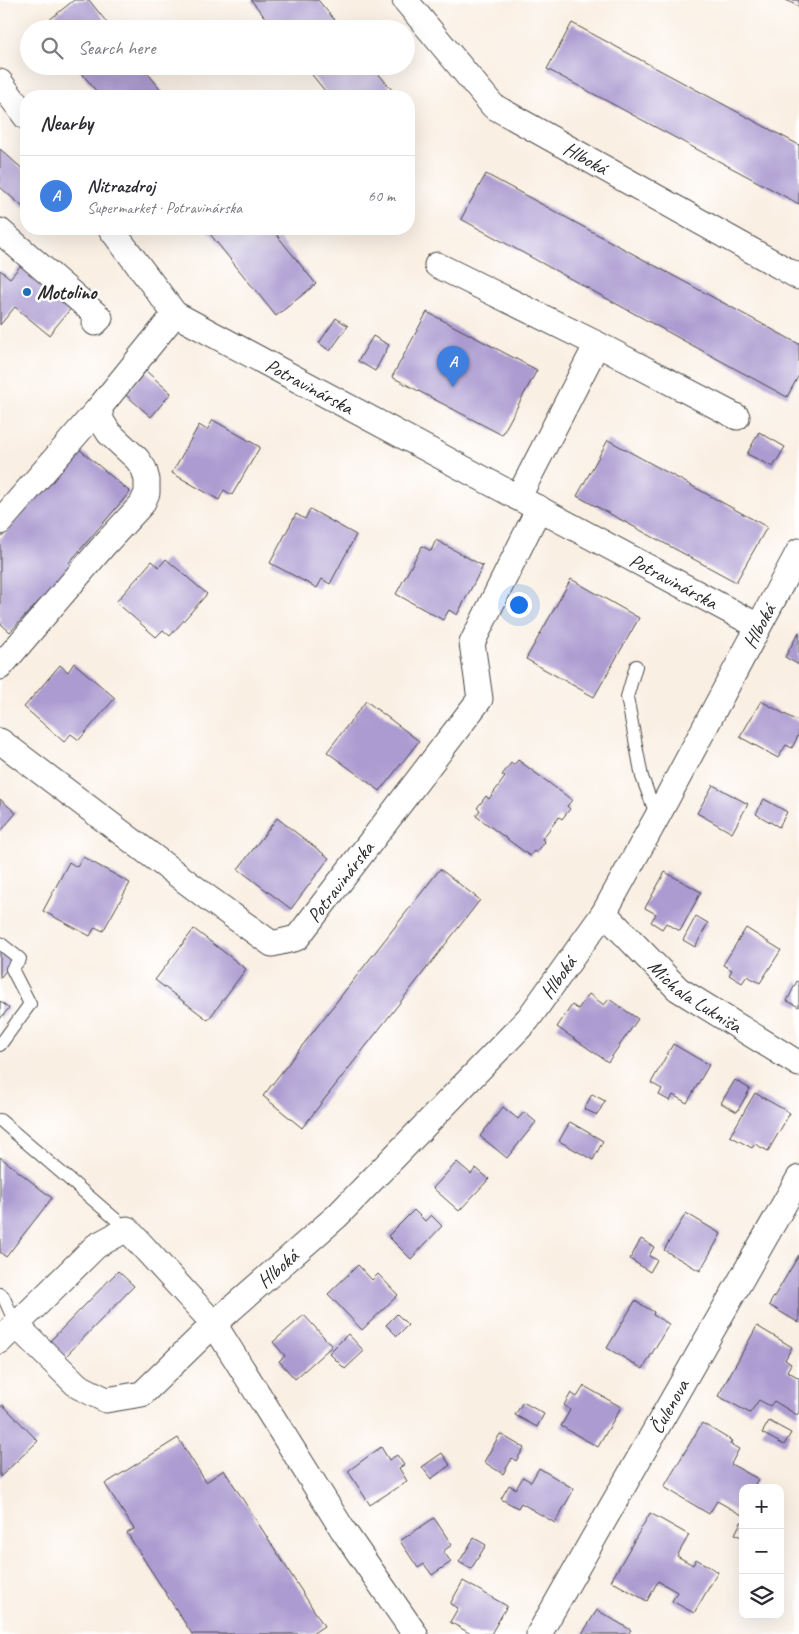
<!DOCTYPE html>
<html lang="en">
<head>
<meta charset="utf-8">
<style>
  :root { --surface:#fff; --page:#f7f7f7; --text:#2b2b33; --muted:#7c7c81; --line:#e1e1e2; --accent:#1f6fb2 }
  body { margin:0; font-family:Caveat,sans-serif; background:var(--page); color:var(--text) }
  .controls { position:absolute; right:15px; bottom:15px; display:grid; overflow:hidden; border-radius:10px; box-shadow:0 5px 20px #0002 }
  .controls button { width:45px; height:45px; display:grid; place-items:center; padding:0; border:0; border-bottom:1px solid var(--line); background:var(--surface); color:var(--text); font:25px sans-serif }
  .you { position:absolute; left:518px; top:604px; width:18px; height:18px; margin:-12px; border:4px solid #fff; border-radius:50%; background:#1a73e8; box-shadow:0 0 0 8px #1a73e833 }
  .badge { display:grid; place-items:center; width:32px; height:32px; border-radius:50%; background:var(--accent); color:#fff; font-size:16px; font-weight:700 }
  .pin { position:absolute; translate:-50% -41px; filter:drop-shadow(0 1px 2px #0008) }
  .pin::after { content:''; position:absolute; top:26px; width:18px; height:15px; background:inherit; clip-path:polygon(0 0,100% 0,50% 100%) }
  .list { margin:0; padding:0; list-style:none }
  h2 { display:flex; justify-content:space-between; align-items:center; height:65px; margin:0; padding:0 20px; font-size:21px }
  h2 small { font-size:16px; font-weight:400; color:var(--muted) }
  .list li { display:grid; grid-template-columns:32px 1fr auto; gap:15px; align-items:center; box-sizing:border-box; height:80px; padding:0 20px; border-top:1px solid var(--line) }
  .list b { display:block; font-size:19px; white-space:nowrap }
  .list p { margin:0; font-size:16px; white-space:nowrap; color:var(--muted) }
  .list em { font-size:16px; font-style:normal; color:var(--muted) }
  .icon { flex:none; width:28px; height:28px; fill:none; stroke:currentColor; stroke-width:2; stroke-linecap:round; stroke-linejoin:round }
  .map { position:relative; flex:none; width:799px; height:1634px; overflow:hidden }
  .search { position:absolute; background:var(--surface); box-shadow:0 5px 20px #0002; left:20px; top:20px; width:395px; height:55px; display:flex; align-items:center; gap:12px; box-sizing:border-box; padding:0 18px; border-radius:28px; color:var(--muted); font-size:19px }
  .panel { position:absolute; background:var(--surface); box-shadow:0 5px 20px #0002; left:20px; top:90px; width:395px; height:145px; border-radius:20px }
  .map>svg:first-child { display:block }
</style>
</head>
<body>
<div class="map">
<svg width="799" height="1634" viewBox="0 0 799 1634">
  <rect width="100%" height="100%" fill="#fff"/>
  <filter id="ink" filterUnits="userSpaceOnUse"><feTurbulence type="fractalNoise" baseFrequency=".02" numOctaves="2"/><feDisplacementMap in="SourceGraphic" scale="10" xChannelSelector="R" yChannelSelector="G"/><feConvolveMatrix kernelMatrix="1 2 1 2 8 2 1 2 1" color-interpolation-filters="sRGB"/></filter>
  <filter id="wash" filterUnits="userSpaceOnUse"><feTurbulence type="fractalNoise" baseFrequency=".0096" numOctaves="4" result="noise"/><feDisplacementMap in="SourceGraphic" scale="20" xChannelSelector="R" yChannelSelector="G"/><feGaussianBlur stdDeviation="1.12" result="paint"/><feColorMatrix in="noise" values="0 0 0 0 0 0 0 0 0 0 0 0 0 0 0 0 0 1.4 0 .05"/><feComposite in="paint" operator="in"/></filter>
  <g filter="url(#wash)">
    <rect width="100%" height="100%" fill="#faefe3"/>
    <g id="blocks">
      <path fill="#ab9bd0" d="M74,0H89L112,29H46L43,25Z
        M251,0H318L342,29H274Z
        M786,0H799V7Z
        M572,23L799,145V204L547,69Z
        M76,66H142L166,96H100Z
        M305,66H372L397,96H329Z
        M0,149L26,172V206L24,208L0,187Z
        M486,174L799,344V375L787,397L461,219Z
        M206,229H272L316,284L276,316Z
        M22,264L72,307L49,335L15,307L0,325V270L10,278Z
        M427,312L537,370L502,435L392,377Z
        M336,318L348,326L330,351L319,343Z
        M373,336L389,345L375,371L358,361Z
        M146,371L171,393L151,417L126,395Z
        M213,420L260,447L232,495L224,490L219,500L172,473L199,425L207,430Z
        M759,432L785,447L773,467L747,454Z
        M608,440L767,527L736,582L577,496Z
        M78,448L130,492L68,564L70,566L42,600L41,599L10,632L0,623V539Z
        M310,509L356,535L330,584L322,579L317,588L270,563L296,514L305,519Z
        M436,540L483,566L457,615L449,610L443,620L396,594L422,546L431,551Z
        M166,559L207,594L170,636L163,630L156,637L116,602L152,561L159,567Z
        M571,579L639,618L594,697L526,659Z
        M799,632V665L785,657Z
        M74,663L115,698L79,740L71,734L64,742L24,707L60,665L68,672Z
        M366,701L419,741L380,791L327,752Z
        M761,701L799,722V734L792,748L786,745L778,758L740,737Z
        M518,760L572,800L567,806L570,809L562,819L559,817L542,839L545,842L536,853L534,851L530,856L476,816L480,810L477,808L486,796L489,799L505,777L502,775L511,763L514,765Z
        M713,785L748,804L732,833L697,813Z
        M0,799L16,813L0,832Z
        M764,799L787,812L779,827L756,814Z
        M277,818L329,858L291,909L238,869Z
        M83,857L130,883L103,931L95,927L90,936L43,911L69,862L77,867Z
        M440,869L480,900L302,1128L263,1096Z
        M665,872L701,892L680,931L666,923L662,929L651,922L656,914L645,908Z
        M696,916L708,923L695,947L683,940Z
        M746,928L781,950L760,983L747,976L742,983L729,975L732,970L723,965Z
        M194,929L246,969L208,1020L155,980Z
        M0,948L15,959L0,978Z
        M797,981L799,982V1007L787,1001Z
        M589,994L604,1005L609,999L638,1019L608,1062L557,1027L572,1005L578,1009Z
        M0,1001L9,1008L0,1019Z
        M673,1044L709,1065L687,1103L673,1095L670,1101L659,1095L662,1089L651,1083Z
        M735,1080L750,1089L737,1112L721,1103Z
        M755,1093L790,1113L768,1151L755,1144L752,1148L730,1136Z
        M592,1094L605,1101L597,1115L584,1109Z
        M503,1107L518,1119L524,1112L536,1122L507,1158L480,1136Z
        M570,1122L603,1141L593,1160L559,1141Z
        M0,1157L52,1198L6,1257L0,1252Z
        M457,1162L471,1174L476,1168L489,1179L459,1211L433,1188Z
        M414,1210L425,1221L431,1215L442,1226L411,1259L388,1236Z
        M686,1213L721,1234L700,1271L664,1250Z
        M641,1239L654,1247L649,1256L657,1260L650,1272L630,1259Z
        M799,1255V1323L769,1305Z
        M358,1265L372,1280L378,1274L398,1295L362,1330L328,1294Z
        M118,1271L134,1286L65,1357L50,1341Z
        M635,1301L654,1312L653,1315L669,1324L643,1369L607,1348Z
        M397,1314L408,1325L397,1336L386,1325Z
        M304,1315L332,1346L295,1379L279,1361L285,1356L273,1342Z
        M757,1326L792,1347L785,1360L791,1364L787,1371L799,1378V1412L797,1415L774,1401L770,1406L759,1400L750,1413L718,1396Z
        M348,1334L364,1351L345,1369L329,1353Z
        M584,1386L621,1407L598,1447L561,1426L570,1410L564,1405L571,1393L577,1397Z
        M523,1402L544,1414L537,1427L515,1415Z
        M3,1405L38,1441L0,1477V1408Z
        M769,1421L791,1433L784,1445L762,1433Z
        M702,1423L732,1441L730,1444L739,1449L731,1464L758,1479L753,1488H743L742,1515L717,1501L709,1514L664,1487Z
        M500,1434L524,1448L516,1461L512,1458L503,1474L484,1462Z
        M178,1438L206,1482L224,1470L324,1626L312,1634H192L127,1533L134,1529L105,1484Z
        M381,1447L389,1460L397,1455L404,1465L399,1468L407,1481L370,1505L348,1471Z
        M442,1453L450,1465L431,1479L422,1467Z
        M539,1468L574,1489L555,1523L521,1503L518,1508L501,1499L509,1485L516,1489L523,1477L531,1482Z
        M650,1513L689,1535L677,1556L693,1565L696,1559L718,1572L694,1613L672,1601L677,1592L658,1581L647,1601L611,1581Z
        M434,1518L452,1545L443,1551L451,1562L432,1575L424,1564L418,1568L400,1541Z
        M741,1522H743V1538L735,1534Z
        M474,1538L486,1545L471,1569L459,1562Z
        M463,1581L507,1606L491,1634H471L450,1622L458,1608L450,1604Z
        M597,1610L631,1630L628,1634H582Z"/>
    </g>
  </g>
  <g filter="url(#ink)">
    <use href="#blocks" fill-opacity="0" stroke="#4a4847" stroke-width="1"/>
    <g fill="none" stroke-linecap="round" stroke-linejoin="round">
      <g stroke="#4a4847" stroke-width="14">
        <path id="service" d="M636,666L627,697L642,777L657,817
          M0,943L20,959L12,969L30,1004L0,1045
          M0,1120L127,1229
          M0,1294L3,1296L16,1325"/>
      </g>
      <g stroke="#4a4847" stroke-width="27">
        <g id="minor">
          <path id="s1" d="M405,0L493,106L799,277"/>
          <path d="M0,82L26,117"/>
          <path id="s2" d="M111,229L175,314L758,626"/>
          <path d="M0,231L100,318L95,323"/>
          <path d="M437,265L597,344L737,417"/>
          <path d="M518,498L597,344"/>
          <path d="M0,522L99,408L175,314"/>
          <path d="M0,667L105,544L142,504L147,493V480L144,469L137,459L109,433L102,422L99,408"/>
          <path id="s3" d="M0,741L208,898L272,944L297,938L480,699L472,643L539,508"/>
          <path id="s4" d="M604,913L678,989L799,1064"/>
          <path d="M0,1341L96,1246L127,1229L214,1324L142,1394L106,1400L78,1386L16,1325"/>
          <path id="s5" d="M415,1634L343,1530L214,1324L337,1216L528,1019L604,913L657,817L799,551"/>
          <path id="s6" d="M539,1634L799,1178"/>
        </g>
      </g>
      <use href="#service" stroke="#fff" stroke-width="12"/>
      <use href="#minor" stroke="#fff" stroke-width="25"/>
    </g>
  </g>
  <circle fill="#1f6fb2" stroke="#fff" stroke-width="2" cx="27" cy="292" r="5"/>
  <g text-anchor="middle" stroke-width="5" stroke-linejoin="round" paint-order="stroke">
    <g font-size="20" fill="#2b2b2b" stroke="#fff">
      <text dy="7" stroke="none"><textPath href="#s1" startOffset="244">Hlboká</textPath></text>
      <text dy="7" stroke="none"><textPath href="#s2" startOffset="259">Potravinárska</textPath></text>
      <text dy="7" stroke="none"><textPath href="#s2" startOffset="672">Potravinárska</textPath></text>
      <text dy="7" stroke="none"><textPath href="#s5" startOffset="1264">Hlboká</textPath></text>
      <text dy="7" stroke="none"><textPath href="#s3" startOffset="436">Potravinárska</textPath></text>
      <text dy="7" stroke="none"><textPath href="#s5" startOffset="859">Hlboká</textPath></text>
      <text dy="7" stroke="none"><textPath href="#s4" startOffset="124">Michala Lukniša</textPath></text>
      <text dy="7" stroke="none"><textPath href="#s5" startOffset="454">Hlboká</textPath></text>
      <text dy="7" stroke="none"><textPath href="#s6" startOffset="262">Čulenova</textPath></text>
    </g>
    <g font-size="20" font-weight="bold" fill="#2b2b2b" stroke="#fff" text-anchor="start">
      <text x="37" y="299">Motolino</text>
    </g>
  </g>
</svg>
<div class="controls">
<button>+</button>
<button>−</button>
<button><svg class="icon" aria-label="layers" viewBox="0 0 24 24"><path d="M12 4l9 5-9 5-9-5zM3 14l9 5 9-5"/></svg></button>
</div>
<div class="you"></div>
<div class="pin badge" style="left:453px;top:387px;background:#3f7fe0">A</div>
<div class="search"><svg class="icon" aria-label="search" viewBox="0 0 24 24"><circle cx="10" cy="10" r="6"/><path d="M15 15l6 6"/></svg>Search here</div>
<section class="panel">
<h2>Nearby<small></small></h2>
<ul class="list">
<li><span class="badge" style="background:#3f7fe0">A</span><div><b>Nitrazdroj</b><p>Supermarket · Potravinárska</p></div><em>60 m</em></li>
</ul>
</section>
</div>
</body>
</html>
